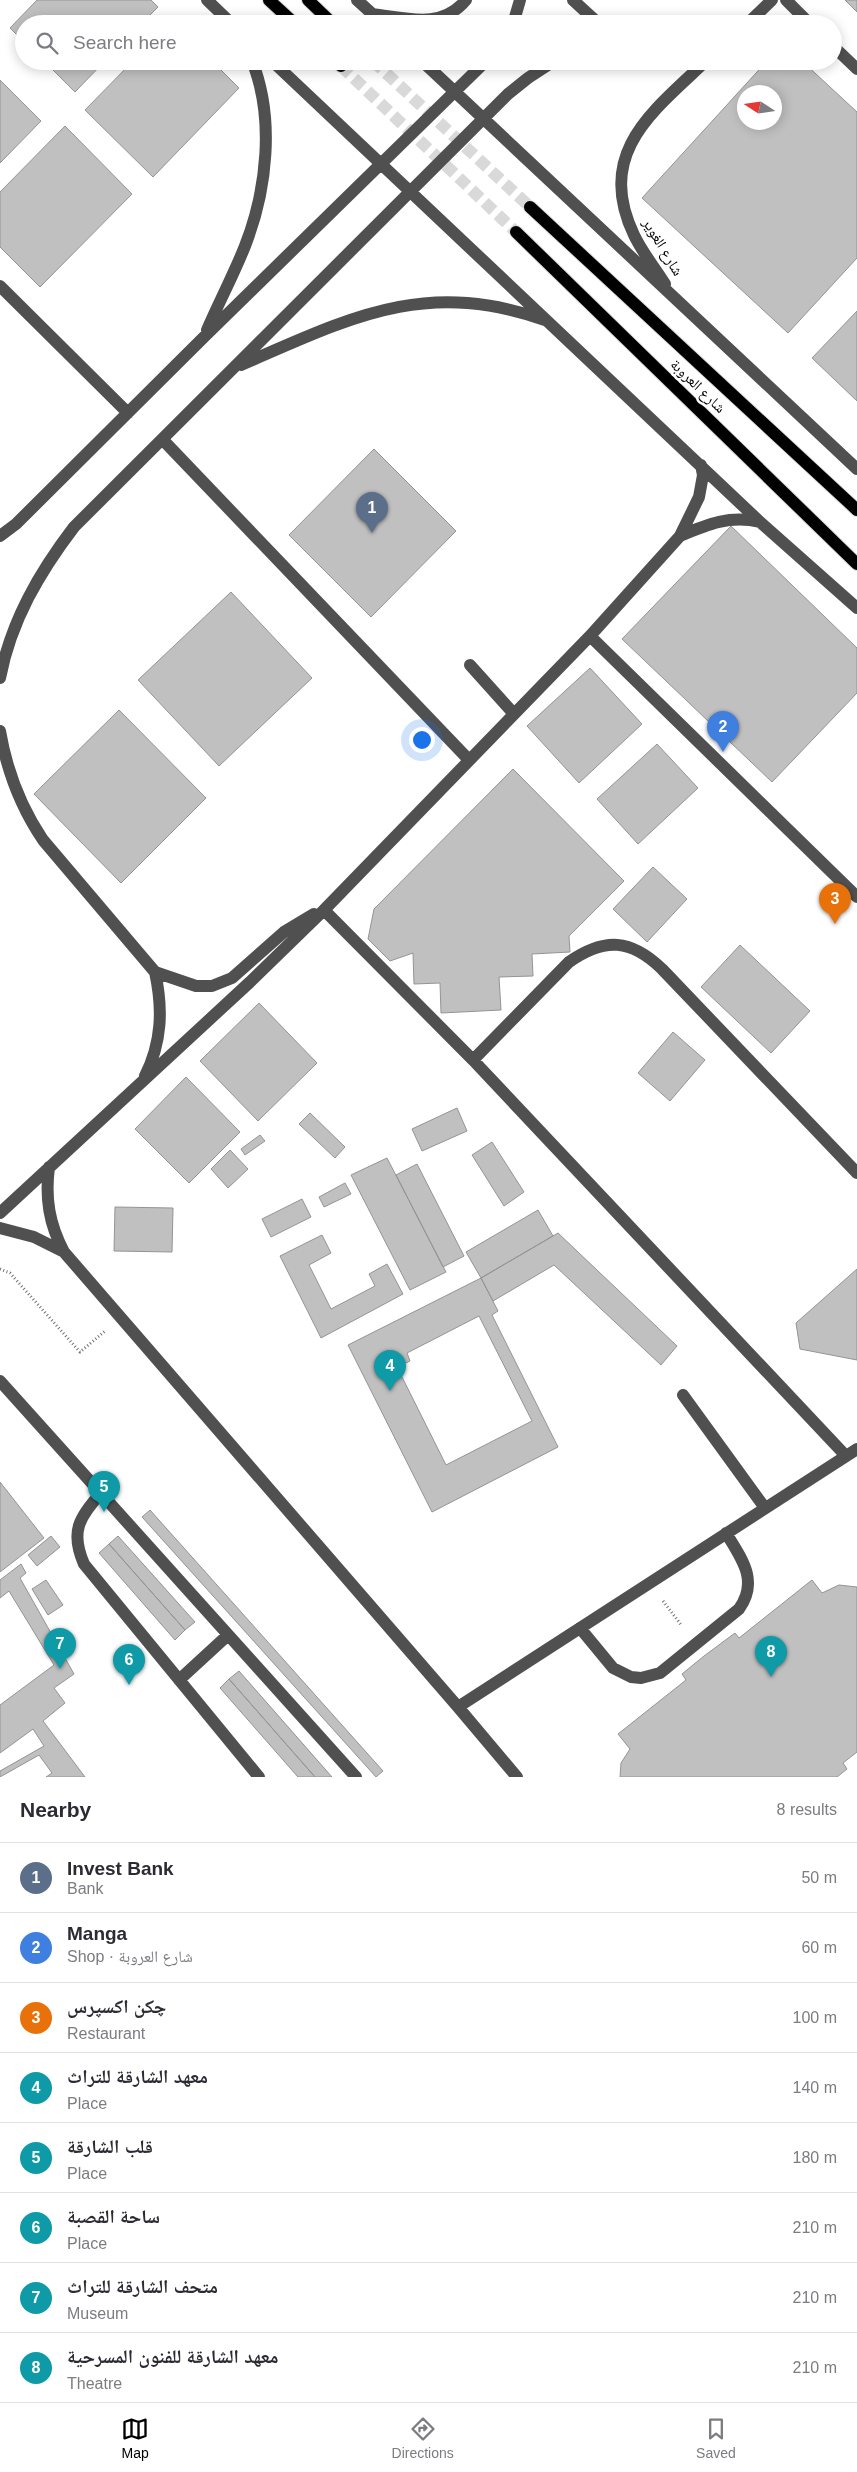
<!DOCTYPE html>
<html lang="en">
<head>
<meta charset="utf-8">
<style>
  :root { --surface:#fff; --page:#f2f2f3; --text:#2b2b33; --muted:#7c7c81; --line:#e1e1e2; --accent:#000 }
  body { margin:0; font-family:Arial,"Noto Naskh Arabic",sans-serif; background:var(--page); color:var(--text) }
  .compass { position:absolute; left:737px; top:85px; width:45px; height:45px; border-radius:50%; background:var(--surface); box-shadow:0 2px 12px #0003; rotate:282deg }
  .you { position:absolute; left:421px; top:739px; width:18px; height:18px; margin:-12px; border:4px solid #fff; border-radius:50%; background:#1a73e8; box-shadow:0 0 0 8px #1a73e833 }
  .badge { display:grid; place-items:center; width:32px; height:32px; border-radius:50%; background:var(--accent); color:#fff; font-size:16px; font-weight:700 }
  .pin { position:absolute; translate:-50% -41px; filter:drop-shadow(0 1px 2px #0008) }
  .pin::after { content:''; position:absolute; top:26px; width:18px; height:15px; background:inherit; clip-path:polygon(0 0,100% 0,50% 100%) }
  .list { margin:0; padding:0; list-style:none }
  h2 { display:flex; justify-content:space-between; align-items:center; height:65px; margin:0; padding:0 20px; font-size:21px }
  h2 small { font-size:16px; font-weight:400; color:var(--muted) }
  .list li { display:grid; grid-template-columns:32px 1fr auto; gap:15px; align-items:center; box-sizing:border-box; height:70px; padding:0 20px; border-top:1px solid var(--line) }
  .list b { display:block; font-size:19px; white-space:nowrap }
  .list p { margin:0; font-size:16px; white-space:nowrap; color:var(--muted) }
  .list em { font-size:16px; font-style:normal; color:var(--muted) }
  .icon { flex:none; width:28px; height:28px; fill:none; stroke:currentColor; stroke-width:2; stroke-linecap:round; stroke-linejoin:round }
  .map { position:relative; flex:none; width:857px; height:1777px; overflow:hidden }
  .search { position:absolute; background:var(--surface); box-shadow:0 2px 12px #0003; left:15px; right:15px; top:15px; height:55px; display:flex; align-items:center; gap:12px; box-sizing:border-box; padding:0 18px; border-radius:28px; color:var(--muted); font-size:19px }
  .sheet { height:625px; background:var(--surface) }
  nav { display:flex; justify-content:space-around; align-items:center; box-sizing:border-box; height:70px; border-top:1px solid var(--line); background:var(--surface); font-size:14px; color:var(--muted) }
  nav a { display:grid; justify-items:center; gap:2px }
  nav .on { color:var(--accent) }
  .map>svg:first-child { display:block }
</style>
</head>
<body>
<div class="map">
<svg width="857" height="1777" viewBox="0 0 857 1777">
  <rect width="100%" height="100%" fill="#fff"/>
  <path fill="#c0c0c0" stroke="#949494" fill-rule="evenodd" d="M37,0H151L158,7L141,24H24V42L10,28Z
    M845,0H857V12Z
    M44,61H105L75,92Z
    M133,61H212L239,88L153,177L85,110Z
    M767,61H802L857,112V258L788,333L642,198ZM744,92H774V122H744Z
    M0,80L41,121L0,163Z
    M65,126L132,194L40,287L0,247V192Z
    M857,311V401L812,358Z
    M374,449L456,531L371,617L289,535Z
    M731,526L857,648V693L772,782L622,639Z
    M231,592L312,678L219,766L138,680Z
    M590,668L642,724L579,783L527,726Z
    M119,710L206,798L121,883L34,794Z
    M657,744L698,788L638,844L597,799Z
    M513,769L624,881L569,936L570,952L532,954L533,976L499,977L501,1010L441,1013L440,983L414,984L413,953L390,961L368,939L374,909Z
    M653,867L687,899L647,942L613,909Z
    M740,945L810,1011L771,1053L701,987Z
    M259,1003L317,1063L258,1121L200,1061Z
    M673,1032L705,1060L670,1101L638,1073Z
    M186,1077L240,1132L189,1183L135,1129Z
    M457,1108L467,1131L422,1151L412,1129Z
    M310,1113L345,1147L335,1158L299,1124Z
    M260,1135L265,1141L245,1155L241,1149Z
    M492,1142L524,1192L504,1206L472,1155Z
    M230,1150L248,1169L228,1188L211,1169Z
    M387,1158L446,1272L410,1290L351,1175Z
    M417,1164L464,1256L443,1267L396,1175Z
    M345,1183L351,1194L324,1207L319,1197Z
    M302,1199L311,1217L271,1237L262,1219Z
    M115,1207L173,1208L172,1252L114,1251Z
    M538,1210L553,1236L481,1278L466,1252Z
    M558,1233L677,1346L661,1365L554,1265L493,1301L481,1278Z
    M322,1235L331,1253L309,1265L331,1309L375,1286L369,1274L387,1264L403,1294L321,1338L280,1256Z
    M857,1269V1360L800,1349L796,1323Z
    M481,1278L498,1311L492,1315L558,1447L432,1512L348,1345ZM479,1316L532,1421L446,1465L397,1367L410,1361L407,1353Z
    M0,1482L44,1538L0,1572Z
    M150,1510L383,1771L376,1777L142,1517Z
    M51,1536L60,1547L37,1566L28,1555Z
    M118,1536L195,1622L185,1630L109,1544Z
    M109,1544L185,1630L175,1640L99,1553Z
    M21,1564L26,1573L20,1578L74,1674L54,1688L65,1703L43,1721L85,1777H46L52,1773L39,1755L0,1777V1771L44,1746L33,1729L0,1753V1705L54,1665L9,1591L0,1598V1580Z
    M46,1580L63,1605L48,1615L32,1589Z
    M812,1580L822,1593L839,1585L857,1587V1752L843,1763L847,1769L837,1777H620L621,1763L630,1749L618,1734L686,1680L682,1674L704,1656L735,1633L739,1638Z
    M239,1671L332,1777H315L229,1679Z
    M229,1679L315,1777H298L220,1688Z"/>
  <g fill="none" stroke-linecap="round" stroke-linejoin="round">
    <path stroke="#d9d9d9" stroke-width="12" stroke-dasharray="12 6" stroke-linecap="butt" d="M373,61L530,207
      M341,66L516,232"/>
    <g stroke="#dbdbdb" stroke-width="14">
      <path id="major" d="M269,0L295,24
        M308,0L333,24
        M336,61L341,66
        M530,207L857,510
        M516,232L857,564"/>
    </g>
    <path stroke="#727272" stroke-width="3" stroke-dasharray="1 2.5" stroke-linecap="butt" d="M0,1269L10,1273L80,1352L105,1331
      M663,1601L682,1626"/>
    <path stroke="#505050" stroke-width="12" d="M207,0L232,24
      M357,0L379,20
      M573,0L599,24
      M786,0L810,24
      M372,14C407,18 441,30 466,0
      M513,24L520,0
      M747,24L772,0
      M833,46L857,69
      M272,61L760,522L857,608
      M422,61L857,469
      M665,284C655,268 642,252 634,235C595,153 652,112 706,61
      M0,286L128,413
      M207,330C219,302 234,274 245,246C267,190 275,118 252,61
      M241,365C350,318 424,278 545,320
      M163,440L469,760
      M0,536L16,524L204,337L486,61
      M680,536C708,524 730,515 760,522
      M590,636L857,897
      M470,665L514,714
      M0,678C11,621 39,573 74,527L508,94L528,78L554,61
      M0,731C7,772 20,806 43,840L155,972L196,986H212L232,978L284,932L314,914
      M324,910L473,1060L846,1456
      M473,1060L569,962C605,937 631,939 662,969L857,1173
      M145,1076C162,1042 163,1009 155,972
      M49,1167C45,1198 49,1224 64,1252L458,1707L517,1777
      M0,1213L250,982L324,910L590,636L680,536L699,497L703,475L701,465
      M0,1228L34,1237L64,1252
      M0,1381L356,1777
      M683,1395L765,1508
      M101,1493C79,1517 70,1532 84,1564L259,1777
      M580,1628L613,1668L631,1677L641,1678L660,1673L739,1609C759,1581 742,1559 726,1533
      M179,1680L228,1635
      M458,1707L857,1449"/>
    <use href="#major" stroke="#000" stroke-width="12"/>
  </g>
  <g text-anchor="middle" stroke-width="5" stroke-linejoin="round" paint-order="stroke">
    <g font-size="15" fill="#000" stroke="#fff">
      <text transform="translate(663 247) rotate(59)" y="5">شارع الغوير</text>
      <text transform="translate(698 386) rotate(44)" y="5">شارع العروبة</text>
    </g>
  </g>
</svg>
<svg class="compass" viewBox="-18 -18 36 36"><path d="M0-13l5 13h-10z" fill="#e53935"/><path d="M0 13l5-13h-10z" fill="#7c7c81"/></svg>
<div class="you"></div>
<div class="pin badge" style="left:372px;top:533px;background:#5c6f8a">1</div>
<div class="pin badge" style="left:723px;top:752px;background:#3f7fe0">2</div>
<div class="pin badge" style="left:835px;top:924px;background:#e8710a">3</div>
<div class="pin badge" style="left:390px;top:1391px;background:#0f9aa8">4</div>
<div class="pin badge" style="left:104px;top:1512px;background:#0f9aa8">5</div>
<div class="pin badge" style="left:129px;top:1685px;background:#0f9aa8">6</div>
<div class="pin badge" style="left:60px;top:1669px;background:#0f9aa8">7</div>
<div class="pin badge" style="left:771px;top:1677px;background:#0f9aa8">8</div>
<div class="search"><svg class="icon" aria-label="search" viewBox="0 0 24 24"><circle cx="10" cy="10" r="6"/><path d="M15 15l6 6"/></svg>Search here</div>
</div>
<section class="sheet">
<h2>Nearby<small>8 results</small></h2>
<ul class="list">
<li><span class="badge" style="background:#5c6f8a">1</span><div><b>Invest Bank</b><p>Bank</p></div><em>50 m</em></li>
<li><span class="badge" style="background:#3f7fe0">2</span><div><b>Manga</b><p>Shop · شارع العروبة</p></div><em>60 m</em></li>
<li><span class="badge" style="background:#e8710a">3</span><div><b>چکن اکسپرس</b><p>Restaurant</p></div><em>100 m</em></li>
<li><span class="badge" style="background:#0f9aa8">4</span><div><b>معهد الشارقة للتراث</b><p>Place</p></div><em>140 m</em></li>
<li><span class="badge" style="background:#0f9aa8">5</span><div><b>قلب الشارقة</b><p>Place</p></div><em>180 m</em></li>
<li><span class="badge" style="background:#0f9aa8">6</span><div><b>ساحة القصبة</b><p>Place</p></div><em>210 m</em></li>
<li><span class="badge" style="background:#0f9aa8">7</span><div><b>متحف الشارقة للتراث</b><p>Museum</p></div><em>210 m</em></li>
<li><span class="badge" style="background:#0f9aa8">8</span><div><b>معهد الشارقة للفنون المسرحية</b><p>Theatre</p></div><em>210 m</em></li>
</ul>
</section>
<nav>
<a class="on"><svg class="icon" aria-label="map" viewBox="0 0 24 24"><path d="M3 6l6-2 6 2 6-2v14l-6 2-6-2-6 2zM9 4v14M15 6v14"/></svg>Map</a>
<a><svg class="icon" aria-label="directions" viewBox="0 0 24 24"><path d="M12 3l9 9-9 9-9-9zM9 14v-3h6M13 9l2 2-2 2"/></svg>Directions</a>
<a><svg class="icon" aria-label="saved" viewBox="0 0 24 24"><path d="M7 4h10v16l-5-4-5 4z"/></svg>Saved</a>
</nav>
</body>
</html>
